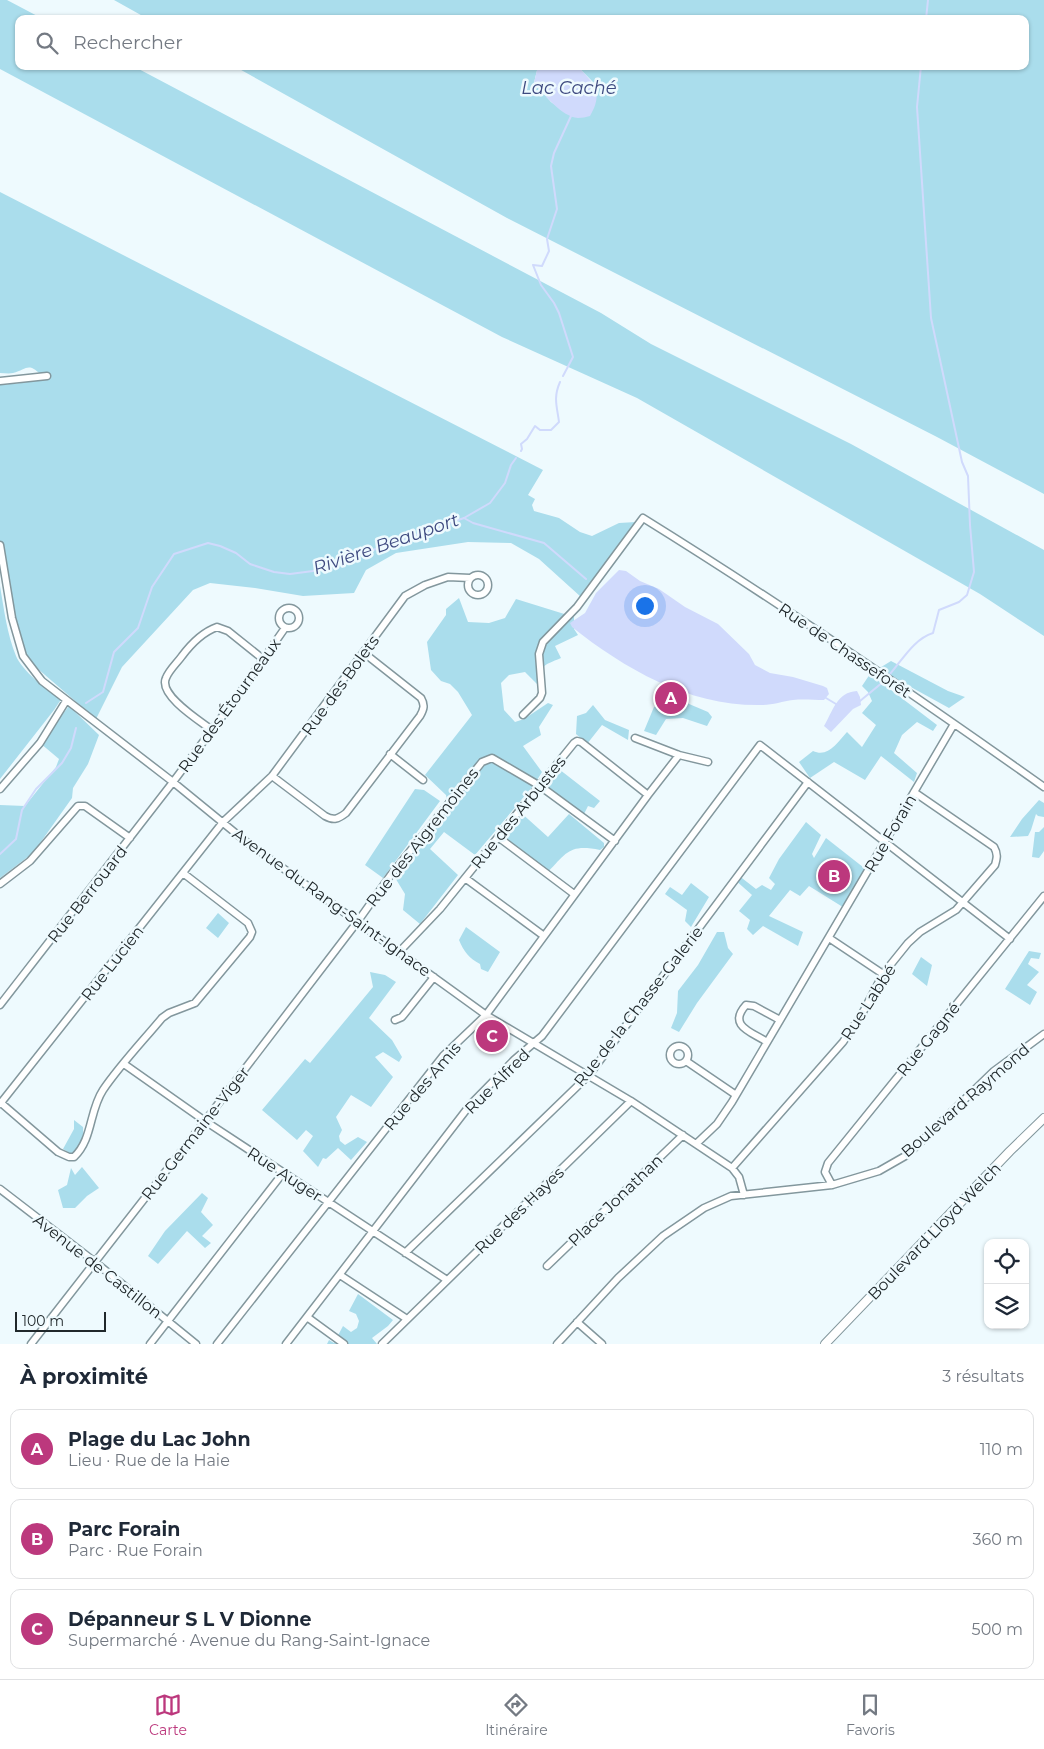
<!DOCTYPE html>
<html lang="fr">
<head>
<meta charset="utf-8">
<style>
  :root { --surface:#fff; --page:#f2f2f3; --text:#1f2937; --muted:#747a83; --line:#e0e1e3; --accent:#bc387d }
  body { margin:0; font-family:Montserrat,sans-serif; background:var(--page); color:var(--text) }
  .controls { position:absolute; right:15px; bottom:15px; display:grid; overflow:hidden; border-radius:10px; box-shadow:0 1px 4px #0004 }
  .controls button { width:45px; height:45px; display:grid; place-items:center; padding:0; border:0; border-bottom:1px solid var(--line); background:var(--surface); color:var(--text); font:25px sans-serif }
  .scale { position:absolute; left:15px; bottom:12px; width:91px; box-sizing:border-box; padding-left:5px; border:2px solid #20282b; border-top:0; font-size:14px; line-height:18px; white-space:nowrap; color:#20282b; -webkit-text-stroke:4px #eefafe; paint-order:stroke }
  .you { position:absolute; left:644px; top:605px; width:18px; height:18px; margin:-12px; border:4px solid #fff; border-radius:50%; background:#1a73e8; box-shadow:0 0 0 8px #1a73e833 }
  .badge { display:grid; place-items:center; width:32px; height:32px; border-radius:50%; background:var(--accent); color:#fff; font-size:16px; font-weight:700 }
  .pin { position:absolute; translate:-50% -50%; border:2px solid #fff; box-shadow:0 1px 5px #0006 }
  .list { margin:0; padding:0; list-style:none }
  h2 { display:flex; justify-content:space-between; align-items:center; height:65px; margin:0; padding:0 20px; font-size:21px }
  h2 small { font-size:16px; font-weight:400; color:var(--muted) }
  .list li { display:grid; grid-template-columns:32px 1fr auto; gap:15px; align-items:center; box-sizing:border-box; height:80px; margin:0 10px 10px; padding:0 10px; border:1px solid var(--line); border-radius:10px }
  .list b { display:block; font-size:19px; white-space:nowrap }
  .list p { margin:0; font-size:16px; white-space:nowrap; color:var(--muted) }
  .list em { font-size:16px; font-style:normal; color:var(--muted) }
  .icon { flex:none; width:28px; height:28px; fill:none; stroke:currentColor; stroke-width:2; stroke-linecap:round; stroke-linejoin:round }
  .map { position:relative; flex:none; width:1044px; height:1344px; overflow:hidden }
  .search { position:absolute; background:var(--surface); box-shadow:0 1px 4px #0004; left:15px; right:15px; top:15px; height:55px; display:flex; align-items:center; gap:12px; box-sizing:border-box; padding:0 18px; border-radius:10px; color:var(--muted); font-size:19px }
  .sheet { height:335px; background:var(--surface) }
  nav { display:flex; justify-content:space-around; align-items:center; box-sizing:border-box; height:70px; border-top:1px solid var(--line); background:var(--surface); font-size:14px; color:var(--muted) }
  nav a { display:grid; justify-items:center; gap:2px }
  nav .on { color:var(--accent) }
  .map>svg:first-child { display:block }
</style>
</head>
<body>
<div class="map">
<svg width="1044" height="1344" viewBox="0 0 1044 1344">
  <rect width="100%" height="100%" fill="#eefafe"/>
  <path fill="#aaddec" d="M0,0H7L43,19H19V66H133L601,313L651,344L851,444L1044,550V636L980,594L637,398L502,337L0,69Z
    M114,0H1044V494L937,437L507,218L234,66H538L534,83L551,102L571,116L594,83L577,66H1025V19H148Z
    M0,192L543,470L528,495L535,499L532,505L534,511L559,518L580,532L592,536L619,523L636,522L581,597L539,559L511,543L468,542L396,553L366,570L354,593L303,596L255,588L210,583L193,590L122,667L96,719L23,656L2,556L0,540V385C13,383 31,385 40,374C28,362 26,370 13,373C9,374 4,373 0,373Z
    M0,586C4,609 7,634 16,656C21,669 48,693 62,698L54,710L0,779Z
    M459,598L468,622L489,623L505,618L516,599L574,617V629L578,635L555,646L561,658C542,666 542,664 538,685L525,672L509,675L501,683L504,710L515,722L524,719L548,703L553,705L539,727L541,735L523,746L542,772L534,785L475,855L444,832L430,849L458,875L420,924L403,910L405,894L394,876L448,804L446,795L425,775L472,715L458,692L450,684L441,681L431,670L427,642L446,615V609Z
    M891,661L948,691L965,697L949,708L878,669Z
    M870,674L937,725L933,731L917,722L902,735L894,753L917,773L914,782L881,756L865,780L834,762L810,778L799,762L813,751C828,758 837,743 847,732L862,747L876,725L862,713L872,701L868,692L862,686Z
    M682,701L708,712L712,717L707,726L683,718L666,719L656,735L644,731L654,707Z
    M593,705L605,720L629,730L628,740L602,725L587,744L576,734L577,716L586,713Z
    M69,706L99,735L88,764L73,788L72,798L33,853L0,878V805L25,806L56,767L59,759L40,743Z
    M555,766L600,801L594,808L588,806L582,818L541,787Z
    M415,789L424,790L440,801L383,878L365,865Z
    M1039,800L1044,803V817L1038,816L1036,814L1031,830L1028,836L1010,837L1022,819Z
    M519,811L548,837L569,814L604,843V847L600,850C570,844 567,852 548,872L497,839Z
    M806,822L821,835L812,854L814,858L826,838L868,871L846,909L809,886L800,896L790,890L769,916L803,932L798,946L763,926L753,935L747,929L750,920L739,911L752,895L734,879L738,875L756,889L762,885L771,890L775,884L769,878L779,859Z
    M1044,827V851L1039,858L1032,857L1035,832H1039Z
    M691,883L709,897L691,927L685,921L687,910L665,894L670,887L682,895Z
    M218,913L229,923L218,938L206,928Z
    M466,927L500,952L488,972L481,969L480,964C469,958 464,952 459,940Z
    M717,932H724L728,948L733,954L697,1003L679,1032L671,1028L677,1013L678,991L698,965Z
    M1029,951L1041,953L1039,959L1031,958L1028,964L1039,972L1027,985L1037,992L1030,1005L1005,989Z
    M921,957L932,965L927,986L912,974Z
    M370,972L385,975L396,982L369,1018L392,1040L402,1057L399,1062L383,1052L375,1057L393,1077L371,1107L351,1095L336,1117L342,1130L339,1136L340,1141L345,1145L358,1137L367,1142L351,1160L338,1148L326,1159L323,1158L318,1167L303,1151L313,1136L306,1130L297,1140L262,1110L305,1059L310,1063L373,987Z
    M74,1120L83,1127C84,1140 80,1145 73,1155L63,1149L74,1129Z
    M82,1167L99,1188L87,1196L75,1208H63L58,1190L67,1185L71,1168L75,1175Z
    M202,1193L208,1198L201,1212L213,1225L202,1236L211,1243L205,1248L187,1231L158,1264L148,1256L165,1231Z
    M358,1294L393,1320L388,1326L372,1338L377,1344H327L329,1340L334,1343L343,1326L351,1332L357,1328L359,1321L356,1314L349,1311Z"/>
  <path fill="#d0dafc" d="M538,66H577C594,83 604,92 590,116C586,117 582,118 578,118C562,117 544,94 534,83Z
    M619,570L626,571L640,581L659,589L685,607L718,624L749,654L755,665L770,673L793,677L823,686L827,688L829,694L824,700C814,700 803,699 793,700C783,701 773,705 763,705C691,707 626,670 572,627L570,623L585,613L596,593Z
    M857,691L860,697L861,705L853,709L831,732L824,726C833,711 837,692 857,691Z"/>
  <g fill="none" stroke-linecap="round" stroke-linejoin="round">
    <path stroke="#d0dafc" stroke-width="2" d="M926,19L928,0
      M563,376L573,357L559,313L554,303L541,285L533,265L542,266L549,251L547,239L557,209L551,166L554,153L571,116
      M521,451L522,449L521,444L527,439L535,426L540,430H551L559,422C557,406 553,398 560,382
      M464,518L473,523L544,543L586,579
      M890,674C903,659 914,639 933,633L939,610L959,602L967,595L974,572L970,525L968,476L962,462L931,318L917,107L921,66
      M826,698L836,704
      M860,701L883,682
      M86,703L103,692L114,652L138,628L152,587L174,554L208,543L220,546L236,553L250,564L274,572L290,574L313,571L464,518L490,503L505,483L511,465L516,458
      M0,854L16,839L22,810L36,789L62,763L71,748L76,728"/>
    <g stroke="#83979d" stroke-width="9">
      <path id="minor" d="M0,381L47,376
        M0,545L12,618L23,656L42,681L173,782L244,840L486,1015L631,1101L732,1168L739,1177L744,1195
        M468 585a10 10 0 1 1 20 0a10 10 0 1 1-20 0Z
        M279 618a10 10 0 1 1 20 0a10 10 0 1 1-20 0Z
        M523,715L540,698L542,693L539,654L543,642L577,607L643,518C780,603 913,694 1044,787
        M212,730C200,721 158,695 166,678C169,670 177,663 182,656C191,644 203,632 217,627L228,631L263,659
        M635,738L679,755L708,762
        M390,754L423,780
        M272,776L325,816C334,821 338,819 346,813L420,716C424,709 425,705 421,698L364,653
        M0,789L40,743L66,701
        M498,837L574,894
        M465,878L544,936
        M0,884L30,861L78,806H85L130,838
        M829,938L883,974
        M400,951L440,909L574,743L577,741L581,742L648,795
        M0,1005L173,782L236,698L285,628
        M395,1020L402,1017L434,977
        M767,1042C752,1032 727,1026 746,1005L754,1006L780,1020
        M670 1055a9 9 0 1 1 18 0a9 9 0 1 1-18 0Z
        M686,1061L736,1095
        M124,1064L205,1121L447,1280
        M1,1103L58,1152L69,1157H74C93,1139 89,1111 103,1090C120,1065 142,1042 162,1018L169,1013L195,1003L250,937L252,932L248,923L183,873
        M0,1104L223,822L272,776L405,596L425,585L448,577L470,578
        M696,1144L717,1124L732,1102L954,724
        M732,1168L843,1042L863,1012L883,974L908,943L920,932L956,910L995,865C997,858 998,854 994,847L914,792
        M832,1185L825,1172L828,1163L1044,896
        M0,1189L95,1262L196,1344
        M405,1253L589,1075L808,782
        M547,1266L683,1135
        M340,1275L407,1319
        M307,1317L344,1344
        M577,1322L602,1344
        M31,1344L205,1121L358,921L390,876L482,762L492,758L540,786L615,841
        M150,1344L283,1173
        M217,1344L443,1056L486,1015L648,795L679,755
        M286,1344L470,1105L514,1060L542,1036L760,745L1010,939
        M382,1344L631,1101
        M557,1344L618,1278L663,1236L704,1208L731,1196L832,1185L879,1171L907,1155L994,1071L1044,1034"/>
    </g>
    <g stroke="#83979d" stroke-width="10">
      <path id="major" d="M825,1344L1010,1151L1044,1118"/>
    </g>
    <use href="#minor" stroke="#fff" stroke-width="6"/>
    <use href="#major" stroke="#fff" stroke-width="8"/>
  </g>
  <g text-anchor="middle" stroke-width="5" stroke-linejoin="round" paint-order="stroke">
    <g font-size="16" fill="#20282b" stroke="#eefafe">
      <text transform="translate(845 650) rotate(34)" y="6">Rue de Chasseforêt</text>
      <text transform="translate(340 685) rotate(-54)" y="6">Rue des Bolets</text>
      <text transform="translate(229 705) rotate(-54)" y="6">Rue des Étourneaux</text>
      <text transform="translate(518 812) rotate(-51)" y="6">Rue des Arbustes</text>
      <text transform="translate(890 833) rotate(-60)" y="6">Rue Forain</text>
      <text transform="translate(422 837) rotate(-52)" y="6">Rue des Aigremoines</text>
      <text transform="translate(87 894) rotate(-52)" y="6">Rue Berrouard</text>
      <text transform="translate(332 902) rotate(36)" y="6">Avenue du Rang-Saint-Ignace</text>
      <text transform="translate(112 963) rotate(-52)" y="6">Rue Lucien</text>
      <text transform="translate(868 1002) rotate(-57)" y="6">Rue Labbé</text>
      <text transform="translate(638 1006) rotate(-52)" y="6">Rue de la Chasse-Galerie</text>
      <text transform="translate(928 1039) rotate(-51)" y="6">Rue Gagné</text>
      <text transform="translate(497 1081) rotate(-45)" y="6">Rue Alfred</text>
      <text transform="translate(422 1086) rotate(-50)" y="6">Rue des Amis</text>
      <text transform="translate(965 1100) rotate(-41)" y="6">Boulevard Raymond</text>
      <text transform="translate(195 1133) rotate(-52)" y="6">Rue Germaine-Viger</text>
      <text transform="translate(285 1174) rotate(33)" y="6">Rue Auger</text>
      <text transform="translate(615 1200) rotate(-44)" y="6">Place Jonathan</text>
      <text transform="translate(519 1210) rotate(-44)" y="6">Rue des Hayes</text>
      <text transform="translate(934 1231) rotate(-46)" y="6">Boulevard Lloyd Welch</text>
      <text transform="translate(98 1266) rotate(38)" y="6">Avenue de Castillon</text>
    </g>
    <g font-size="18" font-style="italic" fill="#3e4a80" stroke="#eefafe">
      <text x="569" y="94">Lac Caché</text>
      <text transform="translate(386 544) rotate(-19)" y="6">Rivière Beauport</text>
    </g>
  </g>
</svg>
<div class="controls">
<button><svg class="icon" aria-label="locate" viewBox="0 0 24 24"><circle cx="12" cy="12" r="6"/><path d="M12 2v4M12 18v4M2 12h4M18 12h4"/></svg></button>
<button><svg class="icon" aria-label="layers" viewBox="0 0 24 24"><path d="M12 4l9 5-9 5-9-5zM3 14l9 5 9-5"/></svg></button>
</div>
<div class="scale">100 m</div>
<div class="you"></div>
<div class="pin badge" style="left:671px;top:698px">A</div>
<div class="pin badge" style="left:834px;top:876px">B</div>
<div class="pin badge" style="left:492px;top:1036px">C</div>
<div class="search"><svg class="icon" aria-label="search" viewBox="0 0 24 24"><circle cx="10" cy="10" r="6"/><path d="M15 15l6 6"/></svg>Rechercher</div>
</div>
<section class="sheet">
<h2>À proximité<small>3 résultats</small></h2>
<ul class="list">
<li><span class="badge">A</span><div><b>Plage du Lac John</b><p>Lieu · Rue de la Haie</p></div><em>110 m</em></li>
<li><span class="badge">B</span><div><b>Parc Forain</b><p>Parc · Rue Forain</p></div><em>360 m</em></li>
<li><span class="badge">C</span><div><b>Dépanneur S L V Dionne</b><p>Supermarché · Avenue du Rang-Saint-Ignace</p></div><em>500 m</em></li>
</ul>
</section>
<nav>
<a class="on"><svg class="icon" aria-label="map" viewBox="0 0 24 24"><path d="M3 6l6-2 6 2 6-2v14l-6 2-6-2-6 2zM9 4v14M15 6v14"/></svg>Carte</a>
<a><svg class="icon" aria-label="directions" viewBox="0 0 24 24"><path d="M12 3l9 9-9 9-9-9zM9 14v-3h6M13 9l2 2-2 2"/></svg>Itinéraire</a>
<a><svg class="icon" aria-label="saved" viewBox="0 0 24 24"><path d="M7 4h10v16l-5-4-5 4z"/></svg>Favoris</a>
</nav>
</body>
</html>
